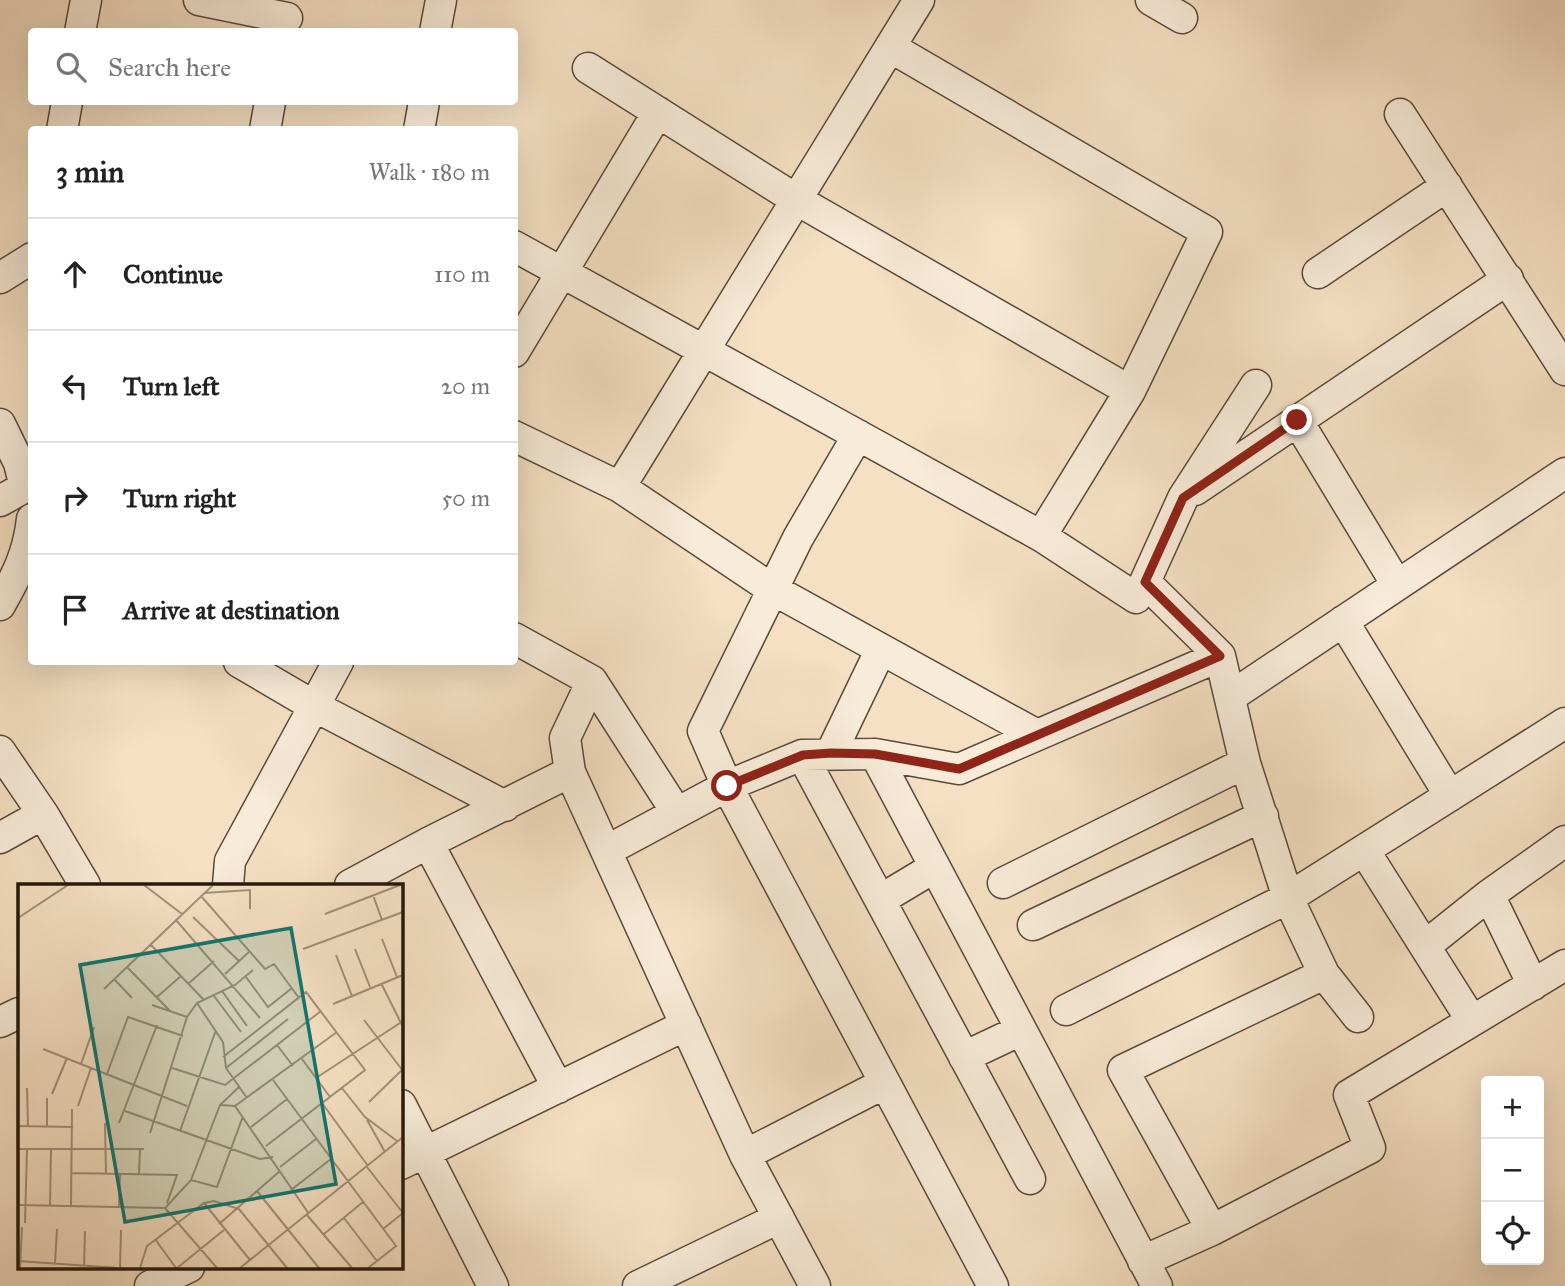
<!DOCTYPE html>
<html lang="en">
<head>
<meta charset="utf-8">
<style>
  :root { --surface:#fff; --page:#f2f2f2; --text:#222; --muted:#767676; --line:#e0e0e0 }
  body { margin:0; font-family:"IM FELL Great Primer",serif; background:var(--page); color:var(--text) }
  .controls { position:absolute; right:21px; bottom:21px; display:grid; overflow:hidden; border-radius:7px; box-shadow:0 7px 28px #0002 }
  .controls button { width:63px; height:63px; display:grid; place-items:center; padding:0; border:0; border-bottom:2px solid var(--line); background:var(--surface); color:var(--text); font:35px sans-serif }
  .stop { position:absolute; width:21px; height:21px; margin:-16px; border:5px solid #8f2418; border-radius:50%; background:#fff }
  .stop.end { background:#8f2418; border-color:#fff; box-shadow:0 2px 7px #0008 }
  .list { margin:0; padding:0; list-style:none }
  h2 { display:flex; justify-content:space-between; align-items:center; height:91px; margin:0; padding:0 28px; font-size:30px }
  h2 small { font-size:23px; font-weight:400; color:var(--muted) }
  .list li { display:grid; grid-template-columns:46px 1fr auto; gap:21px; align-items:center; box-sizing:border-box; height:112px; padding:0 28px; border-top:2px solid var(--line) }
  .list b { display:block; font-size:26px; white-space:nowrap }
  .list em { font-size:23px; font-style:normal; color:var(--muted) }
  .icon { flex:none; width:38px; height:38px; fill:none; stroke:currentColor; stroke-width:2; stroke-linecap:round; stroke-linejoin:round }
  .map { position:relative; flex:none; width:1565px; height:1286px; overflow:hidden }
  .search { position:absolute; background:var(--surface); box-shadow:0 7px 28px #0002; left:28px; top:28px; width:490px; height:77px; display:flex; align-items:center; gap:18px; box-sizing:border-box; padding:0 24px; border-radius:7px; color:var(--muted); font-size:26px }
  .panel { position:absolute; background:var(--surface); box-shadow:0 7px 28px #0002; left:28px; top:126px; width:490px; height:539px; border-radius:7px }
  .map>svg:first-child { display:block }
</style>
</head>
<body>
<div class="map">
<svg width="1565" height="1286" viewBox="0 0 1565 1286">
  <rect width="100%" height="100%" fill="#f5e0c3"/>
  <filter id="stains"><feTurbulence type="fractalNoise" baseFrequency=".00286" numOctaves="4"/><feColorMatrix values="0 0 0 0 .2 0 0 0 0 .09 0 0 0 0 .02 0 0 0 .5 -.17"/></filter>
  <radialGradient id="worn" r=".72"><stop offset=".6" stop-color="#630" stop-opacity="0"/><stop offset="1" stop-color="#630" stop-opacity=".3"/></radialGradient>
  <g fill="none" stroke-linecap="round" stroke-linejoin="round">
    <g stroke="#5a4a3a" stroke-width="33">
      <path id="minor" d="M199,0L287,18
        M1151,0L1182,18
        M80,32L86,0
        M435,32L441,0
        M890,47L1207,232L1130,391L1041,536
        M588,68L797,200L1130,391
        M1400,114L1565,370
        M62,130L67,102
        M265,130L270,102
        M419,130L424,102
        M514,246L1041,536L1136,598L1145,582
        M1318,273L1447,186
        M0,278L32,258
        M514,352L658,112
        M1256,385L1183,498L1145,582L1220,656L1245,763L1288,898L1324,974L1358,1017
        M1297,420L1397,585
        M0,424L19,463L25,487L0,501
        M858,435L798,538L703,731L727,786L993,1286
        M514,436L620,487L772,589L1037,735
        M620,487L919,0
        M1195,490L1508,279
        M0,605C17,575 28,554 32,519
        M1343,621L1450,796
        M514,638L592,681L677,813
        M239,662L314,706L505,806
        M592,681L565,738L570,772L745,1155L815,1286
        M1230,697L1565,473
        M0,751L43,814L85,885
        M831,753L881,649
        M875,754L1157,1286
        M802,755L1030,1179
        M0,838L43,814
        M428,843L558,1088
        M1364,850L1472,1021
        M606,851L727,786L802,755L875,754L959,769L1220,656
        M1003,883L1245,763
        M228,885L230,861L338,662
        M350,885L428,843L570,772
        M1489,895L1533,985
        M880,900L935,867
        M1033,925L1263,816
        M1425,946L1489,895L1565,841
        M1066,1010L1288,898L1565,723
        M0,1022L19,1013
        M964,1057L1021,1030
        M401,1105L493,1286
        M745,1155L885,1083
        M401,1164L686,1025
        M1212,1230L1123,1070L1324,974
        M1143,1261L1212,1230L1370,1148L1349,1095L1565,965
        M150,1286L189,1267
        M638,1286L779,1218"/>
    </g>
    <use href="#minor" stroke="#f8ebd8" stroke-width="30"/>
  </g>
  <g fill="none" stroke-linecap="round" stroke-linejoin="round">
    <path stroke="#8f2418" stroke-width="9" d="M727,786L803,755L831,753L875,754L959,769L1220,656L1145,582L1183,498L1297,420"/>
  </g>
  <g transform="translate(18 884)">
    <rect width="385" height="385" fill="#f5e0c3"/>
    <path fill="none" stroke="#a2907a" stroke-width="2" d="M126,1L164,30M186,9L232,6V25M355,11L364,36M183,12L247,85L256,80L281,114M307,30L382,1M175,33L221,77M0,34L50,1M158,36L242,134M364,55L379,93M133,61L186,116M285,65L385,28M337,65L352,103M318,71L334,112M109,83L152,127M207,90L232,67M228,93L250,123L274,104M96,95L114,114M363,99L385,143M170,100L196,77M86,105L195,1M204,107L229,142M196,112L223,148M139,113L163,92M179,119L205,158L208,184L229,214M315,120L385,91M134,121L169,133L179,119L217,101L235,86M346,136L385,187M259,161L275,182M25,165L169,222M205,173L288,108L347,186L248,262M284,175L312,213M63,180L76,143M154,184L207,201L303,127M208,184L270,135M89,190L110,133L165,152M298,194L382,139M255,196L378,362L350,384M9,204L10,242M324,204L347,233L379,257M34,210L49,174M351,218L385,185M304,219L350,282M202,221L217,222L319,148M60,222L73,184M217,222L291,330M107,227L242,275L255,273M349,236L367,268M87,239L88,290M101,239L139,141M0,242L55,243M29,242V214M233,243L269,215M162,247L198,146M132,249L169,133M0,265H126M262,283L298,255M349,283L385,329M54,289L159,291L149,319M121,290L122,265M173,296L202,221L221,203M273,306L313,275M239,307L301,384M186,319L196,317L221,325L269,384M0,321L147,324L199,384M32,322L33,265M53,323L54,225M101,323L102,290M147,324L173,296L199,303L225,232M289,331L334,384M326,334L359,377M7,339L9,265M201,340L262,287M365,345L385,329M306,350L345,318M137,355L158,384M0,377L100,384M37,379L39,345M66,383L67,347M2,384L4,343M102,384L103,346M122,384L129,362L186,319L232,376M159,384L206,346M222,384L385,253"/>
    <path fill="#0f766e" fill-opacity="0.15" stroke="#0f766e" stroke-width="3.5" d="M273,44L318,300L107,338L62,81Z"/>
    <rect width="385" height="385" fill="none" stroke="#26180d" stroke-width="3.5"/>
  </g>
  <rect width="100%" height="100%" filter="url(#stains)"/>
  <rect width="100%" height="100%" fill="url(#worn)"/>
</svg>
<div class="controls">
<button>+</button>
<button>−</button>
<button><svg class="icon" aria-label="locate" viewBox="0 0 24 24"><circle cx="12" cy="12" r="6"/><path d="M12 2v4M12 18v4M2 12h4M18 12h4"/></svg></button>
</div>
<div class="stop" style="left:727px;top:786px"></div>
<div class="stop end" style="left:1297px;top:420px"></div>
<div class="search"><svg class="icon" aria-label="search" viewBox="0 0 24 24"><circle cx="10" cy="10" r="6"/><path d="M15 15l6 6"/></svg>Search here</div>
<section class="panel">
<h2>3 min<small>Walk · 180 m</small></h2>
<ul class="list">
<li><svg class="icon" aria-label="ahead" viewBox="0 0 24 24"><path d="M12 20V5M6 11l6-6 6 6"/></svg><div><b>Continue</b></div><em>110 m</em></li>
<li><svg class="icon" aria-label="left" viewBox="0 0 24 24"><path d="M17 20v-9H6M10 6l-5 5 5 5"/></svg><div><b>Turn left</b></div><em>20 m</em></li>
<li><svg class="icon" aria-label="right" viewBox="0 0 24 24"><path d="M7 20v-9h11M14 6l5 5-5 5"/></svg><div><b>Turn right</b></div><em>50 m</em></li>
<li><svg class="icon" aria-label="arrive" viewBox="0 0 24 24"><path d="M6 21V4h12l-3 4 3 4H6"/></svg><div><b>Arrive at destination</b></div></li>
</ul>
</section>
</div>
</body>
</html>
